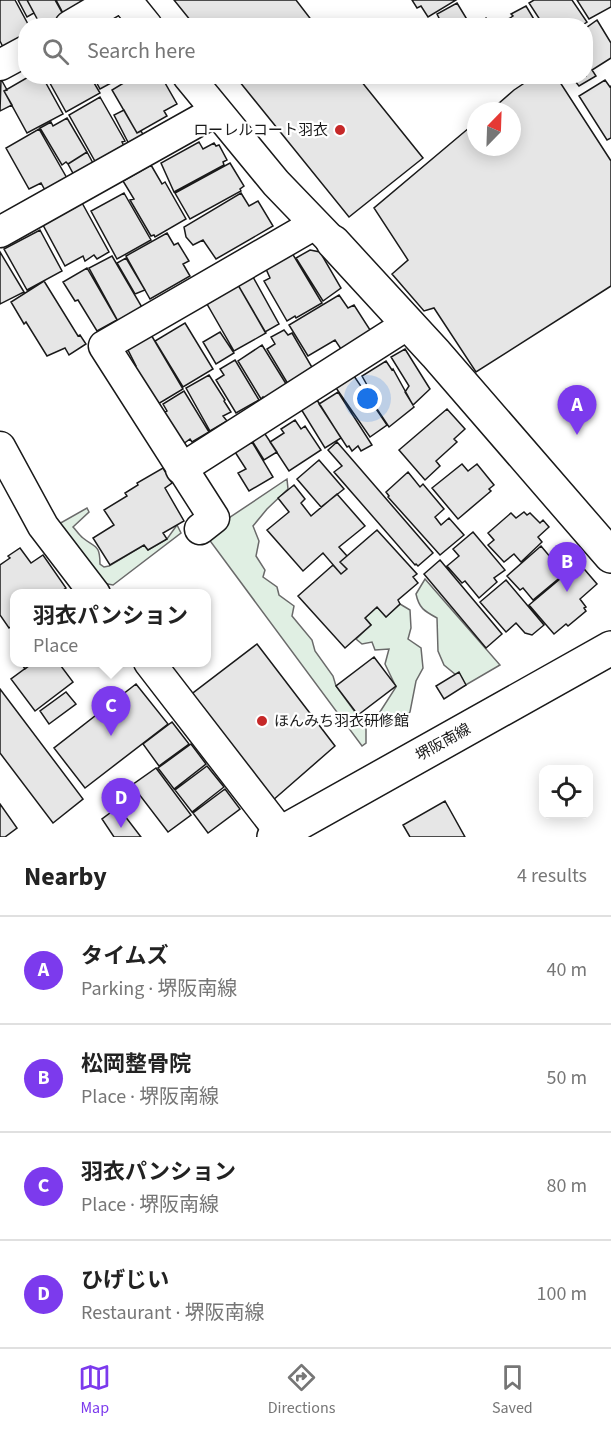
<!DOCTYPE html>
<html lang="en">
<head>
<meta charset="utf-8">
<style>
  :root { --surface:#fff; --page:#f6f6f6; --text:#222; --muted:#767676; --line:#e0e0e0; --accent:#7c3aed }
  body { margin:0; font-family:"Source Sans 3","Noto Sans JP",sans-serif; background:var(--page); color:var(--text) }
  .controls { position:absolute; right:18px; bottom:18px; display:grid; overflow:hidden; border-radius:12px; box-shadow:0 3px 15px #0003 }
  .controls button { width:54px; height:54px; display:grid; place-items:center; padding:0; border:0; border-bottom:2px solid var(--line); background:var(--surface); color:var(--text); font:30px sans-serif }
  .compass { position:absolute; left:467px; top:102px; width:54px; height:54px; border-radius:50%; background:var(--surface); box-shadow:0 3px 15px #0003; rotate:23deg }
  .you { position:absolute; left:368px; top:399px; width:21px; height:21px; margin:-15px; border:4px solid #fff; border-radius:50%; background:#1a73e8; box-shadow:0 0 0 9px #1a73e833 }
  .badge { display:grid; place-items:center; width:39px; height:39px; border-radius:50%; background:var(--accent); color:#fff; font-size:20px; font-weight:700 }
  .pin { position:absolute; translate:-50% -50px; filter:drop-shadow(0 2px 3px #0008) }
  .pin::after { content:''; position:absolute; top:32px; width:21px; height:18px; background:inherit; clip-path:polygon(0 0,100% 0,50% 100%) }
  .popup { position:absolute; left:10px; top:589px; width:201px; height:78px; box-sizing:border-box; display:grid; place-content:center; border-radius:12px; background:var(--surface); filter:drop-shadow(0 2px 4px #0005); font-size:20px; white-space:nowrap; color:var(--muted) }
  .popup b { font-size:22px; color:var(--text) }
  .popup::after { content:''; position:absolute; left:50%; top:100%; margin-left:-12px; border:12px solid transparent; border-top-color:var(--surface) }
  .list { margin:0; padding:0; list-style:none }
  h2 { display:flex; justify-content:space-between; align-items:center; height:78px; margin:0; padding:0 24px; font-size:26px }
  h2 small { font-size:20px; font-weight:400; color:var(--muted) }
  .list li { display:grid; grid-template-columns:39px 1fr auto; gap:18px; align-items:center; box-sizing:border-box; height:108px; padding:0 24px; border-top:2px solid var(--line) }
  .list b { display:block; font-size:22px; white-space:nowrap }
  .list p { margin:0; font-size:20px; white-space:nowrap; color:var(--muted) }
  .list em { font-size:20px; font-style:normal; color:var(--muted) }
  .icon { flex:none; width:33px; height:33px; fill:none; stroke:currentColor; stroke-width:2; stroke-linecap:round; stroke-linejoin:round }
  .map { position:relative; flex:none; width:611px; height:837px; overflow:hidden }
  .search { position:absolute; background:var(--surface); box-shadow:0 3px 15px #0003; left:18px; right:18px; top:18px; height:66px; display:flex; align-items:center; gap:15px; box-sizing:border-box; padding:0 21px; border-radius:24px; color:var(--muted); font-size:22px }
  .sheet { height:510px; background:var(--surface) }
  nav { display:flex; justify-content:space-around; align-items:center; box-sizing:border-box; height:84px; border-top:2px solid var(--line); background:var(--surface); font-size:16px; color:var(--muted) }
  nav a { display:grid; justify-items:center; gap:3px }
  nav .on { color:var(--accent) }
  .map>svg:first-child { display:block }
</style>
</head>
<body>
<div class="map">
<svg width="611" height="837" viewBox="0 0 611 837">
  <rect width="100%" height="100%" fill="#fff"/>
  <path fill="#e0efe3" stroke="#6a6a6a" stroke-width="1.5" d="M287,479L288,489L267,509L253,526L259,541L256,556L265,570L263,577L277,587L279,595L294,606L292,616L312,640L315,651L333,676L336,686L366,727V743L362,746L205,534Z
    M87,508L89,512L73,527C76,530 79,535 83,538C95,548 100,544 100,564L104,567L109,566L144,545L148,550L167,539L177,525L181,533L113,585L97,582L57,525Z
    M425,579L500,665L464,686L456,675L444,665L438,651L437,618C424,611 419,608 416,594Z
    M400,604L410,610L411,628L408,639L421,648L423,668L416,681L410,712L401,723L390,717L378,715L396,687L385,664L389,649L375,650L372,642L362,644L356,639L371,625L365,618L377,607L386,617Z"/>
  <path fill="#e6e6e6" stroke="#1a1a1a" stroke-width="1.5" d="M0,0H15L29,26H26V37L4,49L0,41Z
    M18,0H27L34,13L27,17Z
    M27,0H55L65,18L52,26H41Z
    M56,0H81L83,4L64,15Z
    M174,0H296L316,26H195Z
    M412,0H456L428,17L421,6L417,8Z
    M534,0H572L587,22L581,26L547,24L544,26L529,3Z
    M577,0H611V7L589,19Z
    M457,3L471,26H443L437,14Z
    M526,6L538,26H498L513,16L511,14Z
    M486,18L491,26H474Z
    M597,20L611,43V58L592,70L596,76L579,86L571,76H586V28Z
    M30,76H42L63,114L27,133L4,91Z
    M46,76H90L100,93L66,112Z
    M93,76H124L100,89Z
    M135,76H161L177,104L164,111L167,116L137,133L112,90Z
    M235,76H357L423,158L349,217Z
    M490,76H503L494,82Z
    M535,76H556L611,161V286L476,372L434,308L424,311L392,274L408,260L374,208L476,122V147H512V111H490L514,90Z
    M1,79L7,90L4,91L12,105L0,111Z
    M605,80L610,87L611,86V138L607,140L579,96Z
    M100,97L125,141L122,142L125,148L96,163L69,115Z
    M124,110L137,133L141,131L145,138L130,146L114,115Z
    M67,118L87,152L68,164L66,162L62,165L40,128L51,122L53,126Z
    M39,129L68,180L46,192L41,183L29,189L6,148Z
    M199,142L203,149L214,143L216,146L219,145L227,160L223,162L224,165L174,192L161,163Z
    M87,152L94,165L75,177L68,164Z
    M230,163L244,186L240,189L241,191L190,219L175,193Z
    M151,165L162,184L165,182L186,219L155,237L154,235L151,236L130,200L134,199L123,181Z
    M124,193L151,240L117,259L91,211Z
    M241,193L249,206L258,201L273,226L216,259L203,240L193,245L186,237L184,227Z
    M81,201L109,252L97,259L94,255L85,261L83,256L65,266L43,225L76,207L75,204Z
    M40,230L62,271L27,290L4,249Z
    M167,233L174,245L178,243L189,261L183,264L190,276L150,299L126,256Z
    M310,250L320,252L341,288L323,301L296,258Z
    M0,252L24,292L0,304Z
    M292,253L322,303L296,318L295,316L287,321L264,281L270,278L266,269Z
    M112,256L143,309L119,323L89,268Z
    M126,258L145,290L135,294L117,263Z
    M87,268L117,320L97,331L78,300L75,301L63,282Z
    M253,277L279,324L265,332L238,285Z
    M44,281L78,336L80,335L86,344L69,355L65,348L47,356L26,322L24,324L11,302Z
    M238,285L266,333L234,351L207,304Z
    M339,295L348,308L354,305L372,333L343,352L335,340L308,356L289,325Z
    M185,323L213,369L183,387L155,341Z
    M284,330L288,335L292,333L313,369L288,384L267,349L275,344L271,337Z
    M220,332L234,353L216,364L203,342Z
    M150,333L183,389L158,404L132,368L136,366L126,346Z
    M262,345L288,387L266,401L263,397L261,399L238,361Z
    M405,349L430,389L413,405L405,392L409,386L391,357Z
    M235,360L259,400L236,413L216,380L224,375L220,369Z
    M386,361L392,370L393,369L414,407L389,427L363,388L367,385L362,376Z
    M352,373L387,425L370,437L334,385Z
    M209,375L225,400L224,401L231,412L223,416L227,421L210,431L186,388Z
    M184,391L209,432L192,442L190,439L179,447L160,415L167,411L163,404Z
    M338,392L372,445L361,451L358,446L352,451L349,446L347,447L319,404Z
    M317,400L341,438L325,448L301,409Z
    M447,409L465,429L454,439L457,442L436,461L440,466L425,480L399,450Z
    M295,420L301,429L305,426L321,450L289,471L270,442L284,433L281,429Z
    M263,431L277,452L264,460L251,439Z
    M252,442L273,477L249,491L238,473L246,469L235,452Z
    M337,442L433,553L418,566L416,564L415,565L334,472L342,466L328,450Z
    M319,460L344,489L321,507L297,479Z
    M462,464L468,471L477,464L494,485L489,489L491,491L458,519L432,488Z
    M163,468L172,483L165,488L184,521L163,533L167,539L148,550L144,545L110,565L93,538L114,525L104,510L127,496L125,493L138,485L137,483Z
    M408,472L420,487L423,484L444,509L435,517L441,525L449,518L464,535L440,555L388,497L389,496L386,492Z
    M294,485L305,499L301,503L311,516L337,494L365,526L339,547L347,556L340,562L347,569L341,574L323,553L303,571L267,530L289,512L278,498Z
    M524,512L527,515L530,513L540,523L543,520L549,527L538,537L542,542L521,562L514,554L504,562L488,545L494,540L488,533L511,513L516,518Z
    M377,530L417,574L413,577L418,583L398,600L400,604L386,617L377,607L365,618L371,625L345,648L298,596L333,565L341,574L347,569L340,562Z
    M473,532L505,570L494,578L497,582L479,598L465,581L462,583L447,566L459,556L453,549Z
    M541,546L561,570L559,571L563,575L533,600L523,588L520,590L507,576Z
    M20,548L31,563L43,555L66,588L57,594H15V628L13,625L9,628L0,615V565L10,558L8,556Z
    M440,560L502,634L486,648L424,574Z
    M579,563L597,584L580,599L586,607L584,608L586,611L568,626L566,624L554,634L529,605Z
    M506,580L544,625L532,635L525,633L516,623L506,632L480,602Z
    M257,644L335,746L272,801L189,696Z
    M374,657L396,686L358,715L336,686Z
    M20,662H34L25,669Z
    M34,662H58L73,682L35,711L11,679Z
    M459,672L466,685L444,699L436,686Z
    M136,684L168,724L85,788L54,748Z
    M0,689L83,799L53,823L0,753Z
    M66,692L76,704L49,724L40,711Z
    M172,722L189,744L159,766L143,744Z
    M191,744L206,764L174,789L158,768Z
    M207,766L224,787L192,812L175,790Z
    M156,768L191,815L168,832L132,785Z
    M225,789L240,809L208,833L193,813Z
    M445,801L465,837H410L403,825Z
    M0,804L17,828L5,837H0Z
    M118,807L141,837H114L102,819Z"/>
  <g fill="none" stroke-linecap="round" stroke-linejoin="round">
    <g stroke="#1a1a1a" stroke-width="33">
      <path id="street" d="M126,0L147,26
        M70,26L114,0
        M0,65L26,51
        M188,76L276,183L329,238
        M0,232L216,111
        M0,447L43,526L95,594
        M181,469L408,324
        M200,529L214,518L104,346L315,224
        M149,662L281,833"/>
    </g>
    <g stroke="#1a1a1a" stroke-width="36">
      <path id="secondary" d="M333,242L436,354L611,556
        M274,837L611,648"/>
    </g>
    <use href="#street" stroke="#fff" stroke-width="30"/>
    <use href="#secondary" stroke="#fff" stroke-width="33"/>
  </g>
  <g fill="#c62828" stroke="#fff" stroke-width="2">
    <circle cx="340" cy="130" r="6"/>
    <circle cx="262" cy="721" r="6"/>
  </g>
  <g text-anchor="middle" stroke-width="4.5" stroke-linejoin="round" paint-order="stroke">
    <g font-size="15" fill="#1a1a1a" stroke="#fff" text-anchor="end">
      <text x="328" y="135">ローレルコート羽衣</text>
      <text x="274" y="726" text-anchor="start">ほんみち羽衣研修館</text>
    </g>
    <g font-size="15" fill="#1a1a1a" stroke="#fff">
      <text transform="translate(443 742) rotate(-29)" y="5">堺阪南線</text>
    </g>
  </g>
</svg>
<div class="controls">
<button><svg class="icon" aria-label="locate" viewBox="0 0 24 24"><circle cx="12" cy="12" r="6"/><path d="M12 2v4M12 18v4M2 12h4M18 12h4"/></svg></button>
</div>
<svg class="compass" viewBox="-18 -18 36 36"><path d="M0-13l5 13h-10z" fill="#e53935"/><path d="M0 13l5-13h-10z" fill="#767676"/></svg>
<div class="you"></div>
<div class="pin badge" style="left:577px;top:435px">A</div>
<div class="pin badge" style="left:567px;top:592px">B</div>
<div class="pin badge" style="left:111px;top:736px">C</div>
<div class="popup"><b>羽衣パンション</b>Place</div>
<div class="pin badge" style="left:121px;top:828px">D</div>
<div class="search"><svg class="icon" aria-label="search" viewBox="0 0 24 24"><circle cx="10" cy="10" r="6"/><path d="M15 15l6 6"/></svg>Search here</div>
</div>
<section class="sheet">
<h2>Nearby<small>4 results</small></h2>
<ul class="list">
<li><span class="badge">A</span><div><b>タイムズ</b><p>Parking · 堺阪南線</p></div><em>40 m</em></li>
<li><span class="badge">B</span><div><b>松岡整骨院</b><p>Place · 堺阪南線</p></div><em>50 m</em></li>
<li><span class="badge">C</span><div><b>羽衣パンション</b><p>Place · 堺阪南線</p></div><em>80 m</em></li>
<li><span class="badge">D</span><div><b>ひげじい</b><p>Restaurant · 堺阪南線</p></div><em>100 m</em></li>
</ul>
</section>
<nav>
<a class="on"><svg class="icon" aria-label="map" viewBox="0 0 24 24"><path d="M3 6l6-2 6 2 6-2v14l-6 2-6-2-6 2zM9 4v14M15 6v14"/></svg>Map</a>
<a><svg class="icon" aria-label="directions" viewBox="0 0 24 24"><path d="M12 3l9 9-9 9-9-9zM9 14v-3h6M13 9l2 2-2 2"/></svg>Directions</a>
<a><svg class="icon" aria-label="saved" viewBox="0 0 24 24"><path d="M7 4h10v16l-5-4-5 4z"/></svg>Saved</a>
</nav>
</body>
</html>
